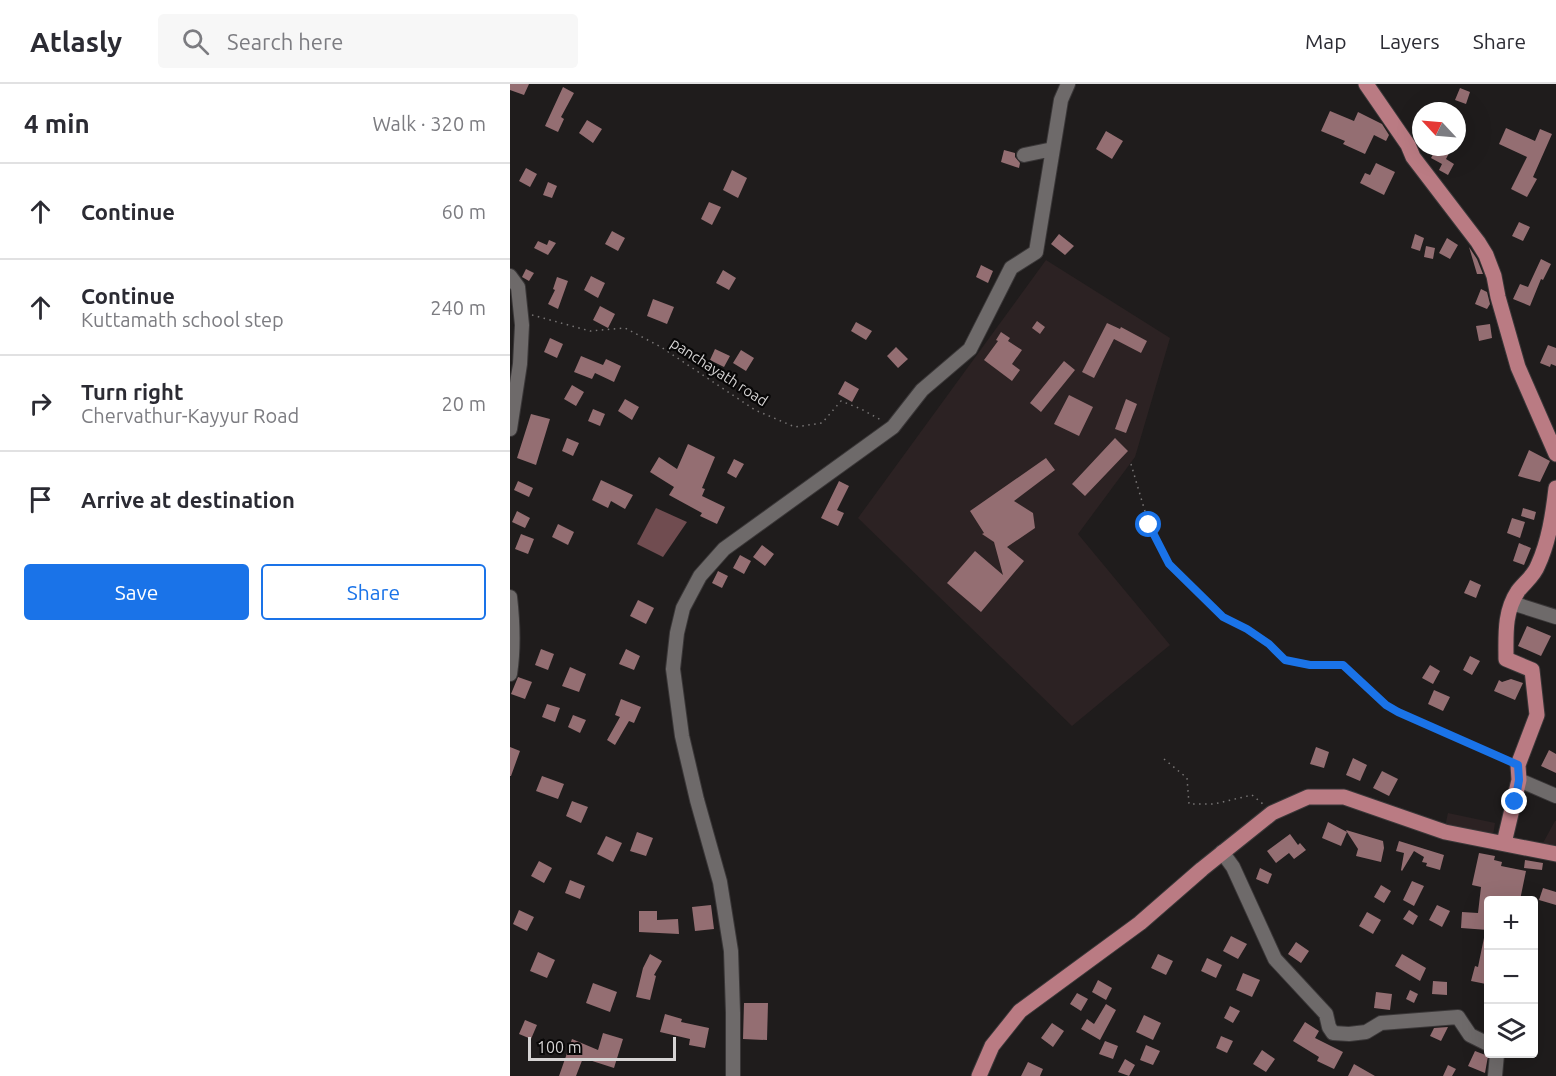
<!DOCTYPE html>
<html lang="en">
<head>
<meta charset="utf-8">
<style>
  :root { --surface:#fff; --page:#f7f7f7; --text:#2b2b33; --muted:#7c7c81; --line:#e1e1e2; --accent:#1a73e8 }
  body { margin:0; font-family:Ubuntu,sans-serif; background:var(--page); color:var(--text) }
  .controls { position:absolute; right:18px; bottom:18px; display:grid; overflow:hidden; border-radius:6px; box-shadow:0 6px 24px #0002 }
  .controls button { width:54px; height:54px; display:grid; place-items:center; padding:0; border:0; border-bottom:2px solid var(--line); background:var(--surface); color:var(--text); font:30px sans-serif }
  .compass { position:absolute; left:902px; top:18px; width:54px; height:54px; border-radius:50%; background:var(--surface); box-shadow:0 6px 24px #0002; rotate:296deg }
  .scale { position:absolute; left:18px; bottom:15px; width:148px; box-sizing:border-box; padding-left:6px; border:3px solid #d6d4d4; border-top:0; font-size:16px; line-height:21px; white-space:nowrap; color:#d6d4d4; -webkit-text-stroke:4px #080707; paint-order:stroke }
  .stop { position:absolute; width:18px; height:18px; margin:-14px; border:4px solid #1a73e8; border-radius:50%; background:#fff }
  .stop.end { background:#1a73e8; border-color:#fff; box-shadow:0 2px 6px #0008 }
  .list { margin:0; padding:0; list-style:none }
  h2 { display:flex; justify-content:space-between; align-items:center; height:78px; margin:0; padding:0 24px; font-size:26px }
  h2 small { font-size:20px; font-weight:400; color:var(--muted) }
  .list li { display:grid; grid-template-columns:39px 1fr auto; gap:18px; align-items:center; box-sizing:border-box; height:96px; padding:0 24px; border-top:2px solid var(--line) }
  .list b { display:block; font-size:22px; white-space:nowrap }
  .list p { margin:0; font-size:20px; white-space:nowrap; color:var(--muted) }
  .list em { font-size:20px; font-style:normal; color:var(--muted) }
  .actions { display:flex; gap:12px; padding:18px 24px }
  .actions a { flex:1; padding:14px 0; border:2px solid var(--accent); border-radius:6px; text-align:center; font-size:21px; color:var(--accent) }
  .actions .main { background:var(--accent); color:#fff }
  .icon { flex:none; width:33px; height:33px; fill:none; stroke:currentColor; stroke-width:2; stroke-linecap:round; stroke-linejoin:round }
  .map { position:relative; flex:none; width:1046px; height:992px; overflow:hidden }
  header { display:flex; align-items:center; gap:36px; box-sizing:border-box; height:84px; padding:0 30px; background:var(--surface); border-bottom:2px solid var(--line) }
  header strong { font-size:28px }
  nav { display:flex; gap:33px; margin-inline-start:auto; font-size:21px }
  .search { width:420px; height:54px; background:var(--page); display:flex; align-items:center; gap:15px; box-sizing:border-box; padding:0 21px; border-radius:6px; color:var(--muted); font-size:22px }
  main { display:flex }
  aside { flex:1; background:var(--surface) }
  .map>svg:first-child { display:block }
</style>
</head>
<body>
<header>
<strong>Atlasly</strong>
<div class="search"><svg class="icon" aria-label="search" viewBox="0 0 24 24"><circle cx="10" cy="10" r="6"/><path d="M15 15l6 6"/></svg>Search here</div>
<nav><a>Map</a><a>Layers</a><a>Share</a></nav>
</header>
<main>
<aside>
<h2>4 min<small>Walk · 320 m</small></h2>
<ul class="list">
<li><svg class="icon" aria-label="ahead" viewBox="0 0 24 24"><path d="M12 20V5M6 11l6-6 6 6"/></svg><div><b>Continue</b></div><em>60 m</em></li>
<li><svg class="icon" aria-label="ahead" viewBox="0 0 24 24"><path d="M12 20V5M6 11l6-6 6 6"/></svg><div><b>Continue</b><p>Kuttamath school step</p></div><em>240 m</em></li>
<li><svg class="icon" aria-label="right" viewBox="0 0 24 24"><path d="M7 20v-9h11M14 6l5 5-5 5"/></svg><div><b>Turn right</b><p>Chervathur-Kayyur Road</p></div><em>20 m</em></li>
<li><svg class="icon" aria-label="arrive" viewBox="0 0 24 24"><path d="M6 21V4h12l-3 4 3 4H6"/></svg><div><b>Arrive at destination</b></div></li>
</ul>
<div class="actions"><a class="main">Save</a><a>Share</a></div>
</aside>
<div class="map">
<svg width="1046" height="992" viewBox="0 0 1046 992">
  <rect width="100%" height="100%" fill="#1f1c1c"/>
  <path fill="#2c2223" d="M536,176L660,254L625,373L568,450L660,561L562,642L348,434Z
    M938,729L985,739L983,752L935,743Z
    M1045,737H1046V763L1033,759Z"/>
  <path fill="#704c50" d="M146,424L177,438L153,473L127,460Z"/>
  <path fill="#946e72" d="M0,0H19L14,11L0,6Z
    M53,3L64,9L51,33L54,35L48,48L35,42Z
    M950,4L960,8L956,20L945,16Z
    M820,27L844,37L848,28L872,40L879,51L876,57L864,51L855,70L833,60L835,57L811,47Z
    M77,36L92,45L83,59L69,49Z
    M996,44L1025,57L1030,45L1042,50L1023,93L1027,95L1017,113L1001,105L1017,73L989,60Z
    M596,47L613,57L602,75L586,65Z
    M927,63H942L936,75L944,80L938,91L929,86L932,80L921,74Z
    M494,66L505,69V73L510,79L509,84L491,78Z
    M866,79L885,88L874,111L850,99L855,89L860,91Z
    M16,84L27,90L20,103L9,97Z
    M222,86L237,94L228,114L213,106Z
    M38,98L47,102L42,114L33,111Z
    M199,118L211,123L202,141L191,135Z
    M1009,138L1020,143L1013,157L1002,152Z
    M102,147L115,154L108,167L95,160Z
    M549,150L564,162L555,171L541,160Z
    M905,150L914,154L910,167L901,164Z
    M937,154L948,161L940,175L929,169Z
    M39,156L46,159L38,171L24,164L28,157L37,161Z
    M916,162L925,164L923,175L914,173Z
    M959,163L967,175L973,190H967Z
    M1031,175L1041,180L1033,196L1031,195L1020,222L1003,215L1010,200L1018,203Z
    M471,181L483,187L478,199L466,193Z
    M16,185L24,189L19,197L12,193Z
    M213,186L226,194L219,206L206,199Z
    M81,192L95,199L88,214L74,206Z
    M47,193L58,197L48,225L38,220L45,206L43,205Z
    M971,205L977,208L980,220L977,225L965,220Z
    M143,215L164,223L157,240L137,232Z
    M90,222L105,230L98,244L83,236Z
    M527,237L535,243L530,250L522,244Z
    M346,238L362,247L356,256L341,247Z
    M597,239L610,245L611,243L637,257L631,269L604,255L584,294L572,288Z
    M980,240L982,254L969,257L966,242Z
    M491,248L500,254L498,257L512,266L502,280L510,286L502,297L474,276L488,257L486,256Z
    M40,254L53,260L47,274L34,268Z
    M1038,261L1046,264V282L1041,280L1040,283L1030,279Z
    M386,263L398,275L388,284L377,272Z
    M205,265L220,272L214,283L200,276Z
    M231,266L244,274L236,287L223,279Z
    M71,272L93,281L96,275L111,282L104,298L85,289L82,295L64,288Z
    M554,277L565,286L531,328L520,319Z
    M335,297L349,305L342,318L328,310Z
    M62,301L74,308L66,322L54,315Z
    M559,311L583,323L569,352L544,340Z
    M115,315L129,323L122,336L108,327Z
    M616,315L627,320L616,349L605,345Z
    M83,325L95,330L90,342L78,337Z
    M21,330L40,335L26,381L7,374Z
    M57,354L69,359L63,372L52,367Z
    M605,354L618,367L575,412L562,400Z
    M178,360L205,373L192,404L195,405L192,412L215,423L207,440L190,432L192,429L159,411L164,403L140,388L149,373L167,385Z
    M1019,366L1040,377L1030,398L1008,392Z
    M536,374L545,386L504,417L523,429L525,444L497,463L514,477L471,528L437,499L465,467L493,491L484,458L472,450L474,449L460,427Z
    M224,375L234,380L226,394L217,389Z
    M91,396L123,411L115,425L101,417L98,424L82,416Z
    M8,397L23,404L19,413L4,406Z
    M329,397L339,402L327,426L334,429L328,442L311,434Z
    M1013,424L1026,428L1024,436L1011,432Z
    M7,427L20,434L15,444L2,438Z
    M1002,434L1015,438L1010,454L997,449Z
    M48,440L64,448L58,461L42,453Z
    M11,450L24,455L18,470L5,465Z
    M1009,459L1021,464L1014,481L1003,477Z
    M252,461L264,470L255,482L243,473Z
    M230,471L241,477L234,490L223,484Z
    M208,487L218,492L212,504L202,499Z
    M960,496L971,501L966,514L954,509Z
    M128,516L144,524L136,540L120,532Z
    M1017,542L1041,552L1031,572L1008,562Z
    M31,565L44,570L38,586L25,581Z
    M116,565L130,572L124,586L109,580Z
    M960,572L970,577L962,591L953,586Z
    M920,581L930,587L923,600L912,594Z
    M60,583L76,590L69,608L52,602Z
    M8,593L22,598L15,615L1,610Z
    M1001,595L1013,599L1005,616L984,607L989,596L992,598Z
    M924,606L940,613L933,627L918,620Z
    M111,615L131,623L124,639L119,637L105,661L97,656L110,633L105,631Z
    M37,620L50,624L45,638L32,633Z
    M63,631L76,636L70,649L58,643Z
    M0,663L10,667L1,692H0Z
    M806,663L819,668L814,684L800,680Z
    M1039,666L1046,670V689L1031,682Z
    M843,674L857,681L850,697L836,691Z
    M872,687L888,695L879,712L863,704Z
    M32,692L54,700L48,715L26,707Z
    M62,717L78,723L71,739L56,732Z
    M818,738L837,748L836,746L873,757L874,764L871,778L846,772L848,765L837,748L831,762L812,754Z
    M127,748L143,754L136,772L120,767Z
    M780,750L788,761L790,759L796,766L784,775L779,769L766,779L757,767Z
    M96,752L112,759L103,778L87,770Z
    M889,757L934,771L930,786L916,782L917,779L912,778L914,773L904,767L892,787L891,786L894,769L886,767Z
    M969,769L985,772L984,776L992,778L991,782L1016,787L1010,816H978V846L951,844L952,828L968,829L971,803L962,801Z
    M1015,776L1033,779L1032,786L1014,784Z
    M29,777L42,784L34,799L21,792Z
    M750,784L762,790L758,800L746,795Z
    M60,796L75,802L70,815L55,809Z
    M902,797L914,802L904,822L893,816Z
    M871,801L881,807L874,819L864,813Z
    M1033,804L1046,808V821L1029,816Z
    M201,821L204,845L185,847L182,823Z
    M927,821L940,827L932,843L919,836Z
    M9,826L24,833L17,847L3,840Z
    M899,826L908,832L903,841L893,835Z
    M129,827H147V836L168,835L169,850L129,848Z
    M857,828L871,836L863,850L849,842Z
    M975,849H978V888L976,900L961,897L965,882L968,883Z
    M721,852L737,860L728,875L713,867Z
    M786,858L799,867L791,879L778,870Z
    M28,868L45,876L37,894L20,887Z
    M140,870L152,877L144,891L146,892L140,916L126,913L133,884Z
    M648,870L663,877L656,891L641,884Z
    M892,870L916,884L910,897L885,882Z
    M697,874L712,881L706,894L691,887Z
    M733,889L750,896L742,913L726,906Z
    M588,896L602,904L596,916L582,908Z
    M923,897L937,898V911L922,910Z
    M83,899L107,908L100,928L76,919Z
    M900,906L908,910L904,919L896,915Z
    M866,908L882,910L880,926L864,924Z
    M567,909L578,915L571,927L560,920Z
    M234,919H258L257,956L233,955Z
    M596,920L606,926L590,956L571,945L577,935L584,940Z
    M720,922L730,927L723,939L714,934Z
    M155,930L172,935L171,938L199,944L195,964L179,961L180,955L150,948Z
    M634,931L651,939L643,956L626,948Z
    M15,936L27,941L21,955L9,950Z
    M795,938L809,947L805,954L833,968L824,985L807,977L809,973L783,957Z
    M542,939L554,947L543,963L531,954Z
    M938,943L931,957L920,952L924,944Z
    M93,949L113,955L104,984L73,974L66,992H49L62,955L88,966Z
    M711,952L723,957L717,969L706,964Z
    M595,957L608,962L603,975L589,970Z
    M636,961L650,967L643,981L630,976Z
    M752,966L765,975L756,988L743,980Z
    M965,967L978,972L975,989L958,982Z
    M615,975L625,981L619,992L608,988Z
    M518,978L533,985L530,992H511Z
    M844,980L865,992H838Z
    M938,981L946,985L942,992H933Z"/>
  <g fill="none" stroke-linecap="round" stroke-linejoin="round">
    <g stroke="#3a3738" stroke-width="16">
      <path id="minor" d="M514,71L543,65
        M0,192L8,203L12,241L10,280L0,345
        M0,513C3,539 4,564 0,590
        M1002,519L1046,533
        M1009,696L1046,712
        M712,768L723,783L765,875L816,930L819,943L823,949L839,950L856,948L871,939L948,933L960,951L978,960
        M223,992V929L221,867L210,798L187,716L172,652L163,585L167,549L173,524L190,492L214,465L383,343L412,306L460,265L501,184L526,168L551,16L558,0
        M985,992L987,970"/>
    </g>
    <g stroke="#3a3738" stroke-width="17">
      <path id="major" d="M856,0L898,61L903,73L968,158L976,171L984,192L988,213L1008,283L1046,370
        M994,759L1009,696L1008,681L1027,631L1022,586L996,575C996,551 994,528 1008,507C1015,498 1024,492 1028,481C1039,457 1043,430 1046,404
        M469,992L482,962L510,927L630,839L692,785L762,729L798,713H834L935,748L1046,770"/>
    </g>
    <path stroke="#797676" stroke-width="1.5" stroke-dasharray="1.5 4.5" stroke-linecap="butt" d="M22,231L80,247L115,244L151,263L245,326L285,343L312,339L331,317L351,325L371,336
      M621,380L639,441L659,480L680,501L713,533L737,545L759,560L775,576L799,581H833L876,621L888,628L996,676
      M654,675L677,694L679,720H704L742,711L753,720"/>
    <use href="#minor" stroke="#6e6a6a" stroke-width="14"/>
    <use href="#major" stroke="#ba7b83" stroke-width="15"/>
  </g>
  <g fill="none" stroke-linecap="round" stroke-linejoin="round">
    <path stroke="#1a73e8" stroke-width="8" d="M639,441L659,480L713,533L737,545L759,560L775,576L800,581H833L876,621L888,628L1008,681L1009,696L1005,718"/>
  </g>
  <g text-anchor="middle" stroke-width="4.5" stroke-linejoin="round" paint-order="stroke">
    <g font-size="15" fill="#d6d4d4" stroke="#080707">
      <text transform="translate(209 288) rotate(33)" y="5">panchayath road</text>
    </g>
  </g>
</svg>
<div class="controls">
<button>+</button>
<button>−</button>
<button><svg class="icon" aria-label="layers" viewBox="0 0 24 24"><path d="M12 4l9 5-9 5-9-5zM3 14l9 5 9-5"/></svg></button>
</div>
<svg class="compass" viewBox="-18 -18 36 36"><path d="M0-13l5 13h-10z" fill="#e53935"/><path d="M0 13l5-13h-10z" fill="#7c7c81"/></svg>
<div class="scale">100 m</div>
<div class="stop" style="left:639px;top:441px"></div>
<div class="stop end" style="left:1005px;top:718px"></div>
</div>
</main>
</body>
</html>
